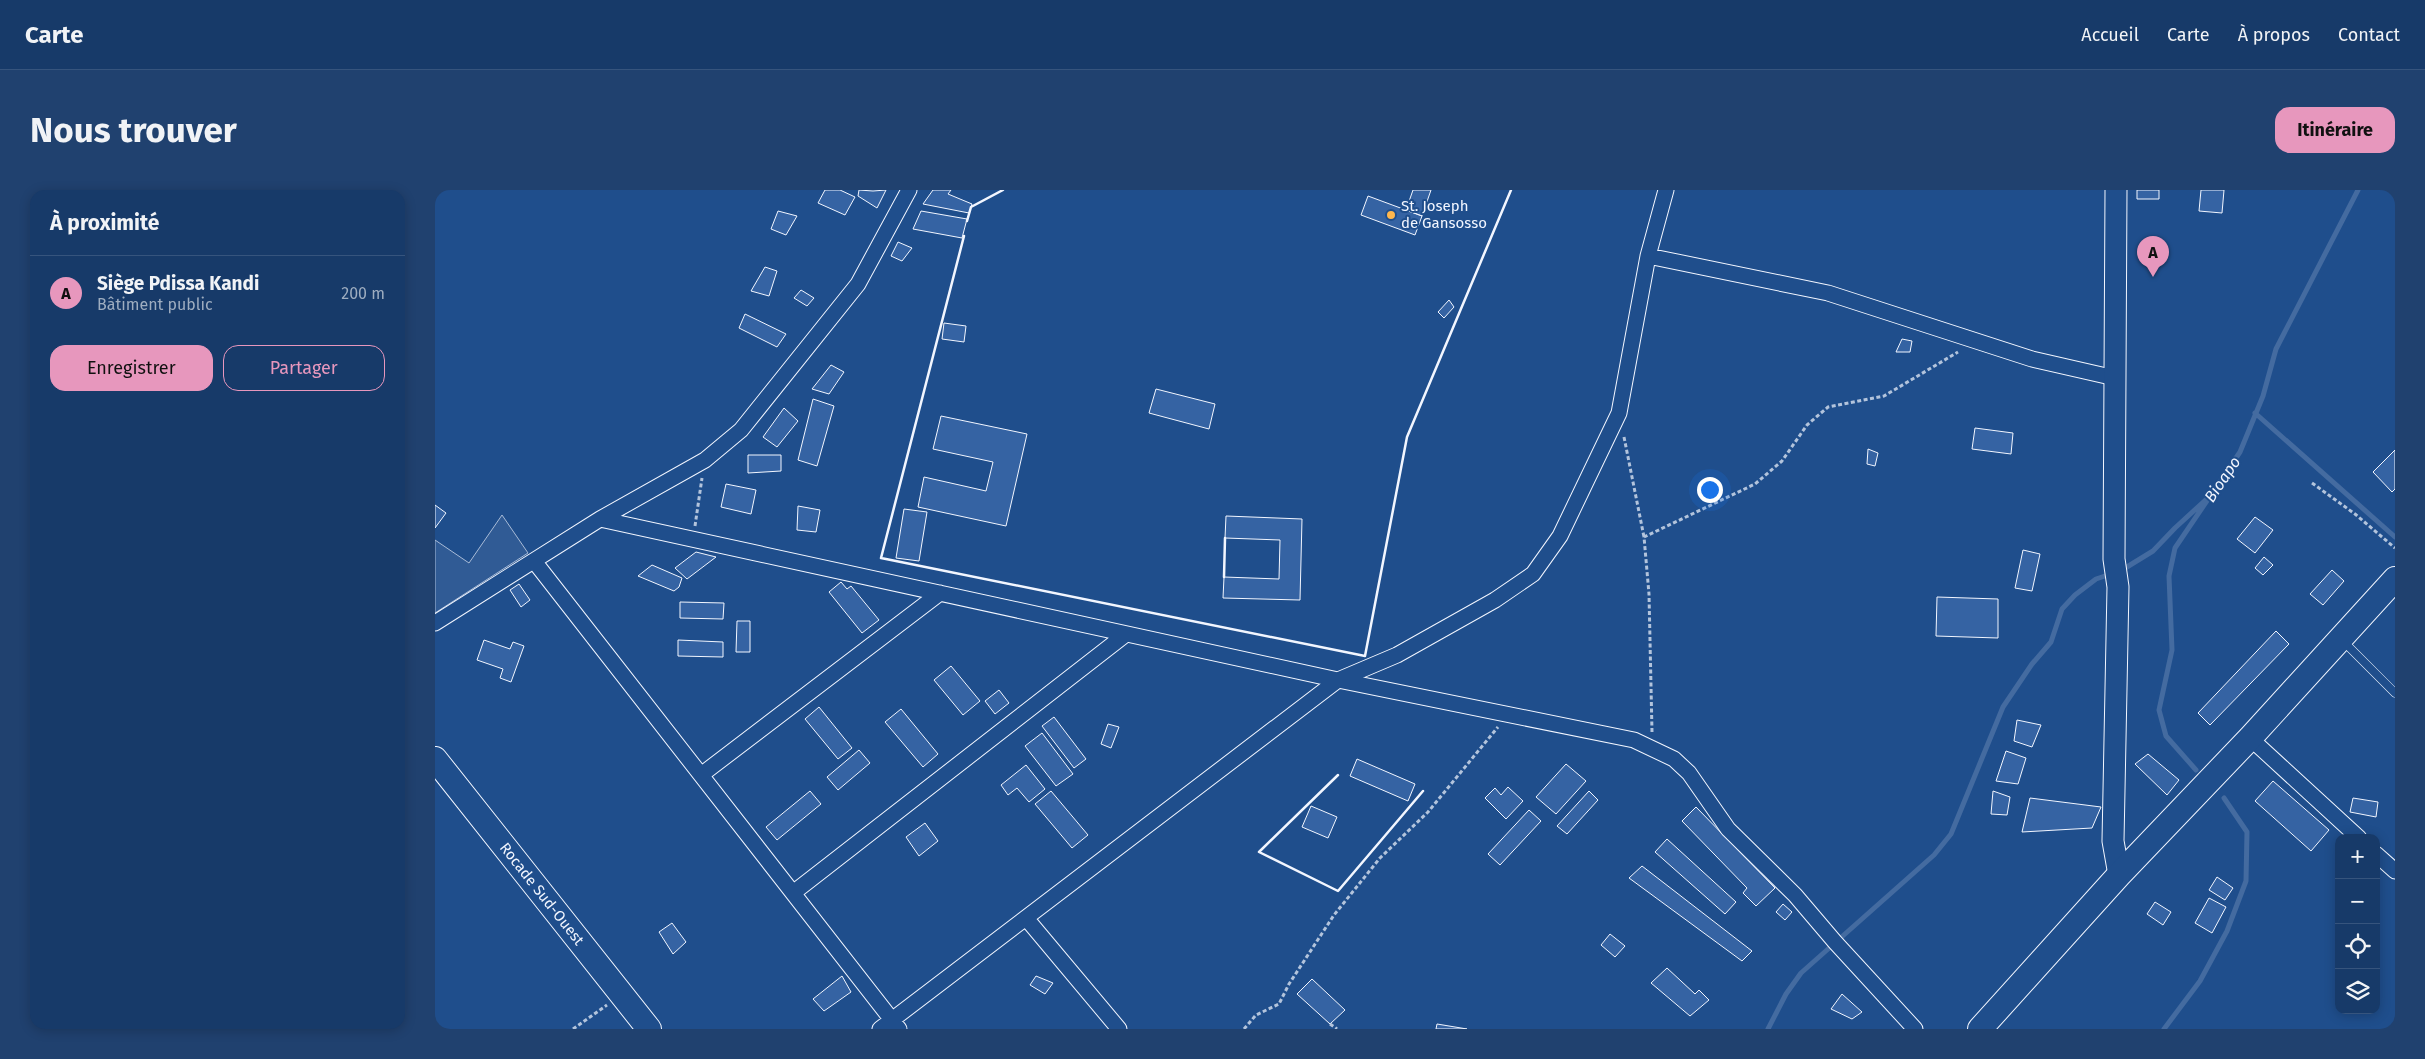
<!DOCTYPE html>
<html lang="fr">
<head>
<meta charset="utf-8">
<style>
  :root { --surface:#173a69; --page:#20416f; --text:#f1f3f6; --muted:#9eadc0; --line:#36547d; --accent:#e797bd }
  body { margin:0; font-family:"Fira Sans",sans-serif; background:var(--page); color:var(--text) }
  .controls { position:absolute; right:15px; bottom:15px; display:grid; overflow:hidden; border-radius:10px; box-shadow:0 2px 12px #0003 }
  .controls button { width:45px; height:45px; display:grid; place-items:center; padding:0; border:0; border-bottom:1px solid var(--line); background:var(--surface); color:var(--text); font:25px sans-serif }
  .you { position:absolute; left:1274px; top:299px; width:18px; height:18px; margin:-12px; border:4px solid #fff; border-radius:50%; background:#1a73e8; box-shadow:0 0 0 8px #1a73e833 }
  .badge { display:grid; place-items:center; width:32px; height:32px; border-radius:50%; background:var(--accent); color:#111; font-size:16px; font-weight:700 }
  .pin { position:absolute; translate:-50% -41px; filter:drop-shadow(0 1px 2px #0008) }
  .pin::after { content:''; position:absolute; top:26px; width:18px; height:15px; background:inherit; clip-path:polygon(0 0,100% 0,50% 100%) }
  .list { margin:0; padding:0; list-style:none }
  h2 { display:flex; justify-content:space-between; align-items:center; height:65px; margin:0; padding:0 20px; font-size:21px }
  h2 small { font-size:16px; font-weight:400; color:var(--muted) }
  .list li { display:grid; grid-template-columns:32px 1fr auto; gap:15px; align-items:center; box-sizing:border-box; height:75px; padding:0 20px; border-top:1px solid var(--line) }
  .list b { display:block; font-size:19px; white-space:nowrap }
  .list p { margin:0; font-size:16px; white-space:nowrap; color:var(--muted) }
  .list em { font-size:16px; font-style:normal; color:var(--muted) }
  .actions { display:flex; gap:10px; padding:15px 20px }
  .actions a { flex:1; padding:11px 0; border:1px solid var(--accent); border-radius:15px; text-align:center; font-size:18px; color:var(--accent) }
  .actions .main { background:var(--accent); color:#111 }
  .icon { flex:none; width:28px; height:28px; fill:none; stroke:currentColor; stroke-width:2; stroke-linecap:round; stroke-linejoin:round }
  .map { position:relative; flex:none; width:1960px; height:839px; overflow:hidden; border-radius:15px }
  header { display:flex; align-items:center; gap:30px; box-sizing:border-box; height:70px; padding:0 25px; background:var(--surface); border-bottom:1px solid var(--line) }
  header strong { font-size:24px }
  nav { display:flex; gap:28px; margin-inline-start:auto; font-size:18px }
  .intro { display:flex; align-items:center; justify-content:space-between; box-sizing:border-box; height:120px; padding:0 30px }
  h1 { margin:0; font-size:35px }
  .button { padding:12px 22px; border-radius:15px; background:var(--accent); color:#111; font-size:18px; font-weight:700 }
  main { display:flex; gap:30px; padding:0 30px }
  aside { flex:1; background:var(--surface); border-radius:15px; box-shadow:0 2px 12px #0003 }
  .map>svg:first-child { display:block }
</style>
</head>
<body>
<header>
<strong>Carte</strong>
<nav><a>Accueil</a><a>Carte</a><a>À propos</a><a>Contact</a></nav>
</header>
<div class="intro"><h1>Nous trouver</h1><a class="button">Itinéraire</a></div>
<main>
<aside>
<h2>À proximité<small></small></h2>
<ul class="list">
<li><span class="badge">A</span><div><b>Siège Pdissa Kandi</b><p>Bâtiment public</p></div><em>200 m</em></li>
</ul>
<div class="actions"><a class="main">Enregistrer</a><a>Partager</a></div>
</aside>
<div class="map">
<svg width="1960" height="839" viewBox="0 0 1960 839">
  <rect width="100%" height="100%" fill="#1f4e8c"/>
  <path fill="#305b95" stroke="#a8bbd7" d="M67,325L93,363L0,423V350L34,373Z"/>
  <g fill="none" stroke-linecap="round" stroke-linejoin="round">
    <path stroke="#446ba0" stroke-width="5" d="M1820,223L1960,347
      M1687,380L1718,361L1740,338L1775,306
      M1761,580L1731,546L1724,520L1737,460L1734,386L1740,358L1805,262L1828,206L1841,159L1923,0
      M1333,839L1351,804L1366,783L1499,665L1516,644L1568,517L1597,474L1616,452L1627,419L1640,405L1661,389L1676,384
      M1729,839L1765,791L1792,741L1811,691L1812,642L1789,608"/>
  </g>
  <path fill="#3563a3" stroke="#f2f6ff" d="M390,0H405L420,7L410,25L383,13Z
    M424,0L438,1L451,0L442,18L423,6Z
    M498,0H516L513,4L537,14L534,23L488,14Z
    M978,0H996L987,26L971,20Z
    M1702,0H1724V9H1702Z
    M1766,0H1789L1787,23L1764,21Z
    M933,6L987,26L980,45L926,25Z
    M343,21L362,26L351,45L336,39Z
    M486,21L532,29L527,48L478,39Z
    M463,52L477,58L467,71L456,66Z
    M330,77L342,81L334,106L316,101Z
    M366,100L379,108L372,116L359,108Z
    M1014,110L1019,117L1009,128L1003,122Z
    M310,124L351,144L342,157L304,138Z
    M509,133L531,136L529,152L507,149Z
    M1467,149L1477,151L1475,162H1461Z
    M396,175L409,182L394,204L377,199Z
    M721,199L780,214L774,239L714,223Z
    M378,209L399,216L382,276L363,270Z
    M349,218L363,231L342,257L328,247Z
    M506,226L592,244L571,336L483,317L489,287L551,301L558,272L498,259Z
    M1540,238L1578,243L1576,264L1537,259Z
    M1433,259L1443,263L1440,276L1432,274Z
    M1960,260V299L1957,302L1938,282Z
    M313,265H346V281L313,283Z
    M291,294L321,300L316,324L286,317Z
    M0,315L11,323L0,338Z
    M363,316L385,320L381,342L362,340Z
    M469,319L492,322L484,371L461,368Z
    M791,326L867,329L865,410L788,408L789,387L844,389L845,350L790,348Z
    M1820,327L1838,340L1820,363L1802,349Z
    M1588,360L1605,364L1597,401L1580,398Z
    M261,362L281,367L252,389L240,378Z
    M1829,367L1838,375L1828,385L1820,378Z
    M217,375L247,388L244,397L239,401L203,386Z
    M1897,380L1909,391L1888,415L1875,404Z
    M406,392L412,399L416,396L444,430L427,443L394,402Z
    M84,394L95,410L86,417L75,400Z
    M1502,407L1563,409V448L1501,446Z
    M245,412L289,413L288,429L245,428Z
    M302,431H315V462H301Z
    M1841,441L1854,454L1775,535L1763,523Z
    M49,450L75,459L78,452L89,456L76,492L65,488L68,479L42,470Z
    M243,450L288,452V467L243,466Z
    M516,476L545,511L528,525L499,490Z
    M564,500L574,513L560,524L550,511Z
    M384,517L417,558L403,569L370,529Z
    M466,519L503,564L488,577L450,532Z
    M619,527L651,569L639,578L607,536Z
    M1582,530L1606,535L1597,557L1579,551Z
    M673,534L684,537L676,558L666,554Z
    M607,543L638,584L621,596L590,556Z
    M424,560L435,573L403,600L392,587Z
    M1571,561L1591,568L1583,594L1561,591Z
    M1713,564L1744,590L1732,605L1700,574Z
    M922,569L980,594L973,611L915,586Z
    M1131,574L1151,591L1121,624L1101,607Z
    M591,575L610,599L594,612L582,598L573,605L566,595Z
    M1838,591L1894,640L1876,661L1820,611Z
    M1073,597L1088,611L1071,629L1050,608L1060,598L1066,605Z
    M375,601L386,614L342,650L331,637Z
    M616,601L653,645L637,658L600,614Z
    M1154,601L1163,610L1132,644L1122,636Z
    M1558,601L1575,607L1572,625L1556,624Z
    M1595,608L1666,617L1657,638L1587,642Z
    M1918,608L1943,612L1941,627L1915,622Z
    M876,616L902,627L893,648L867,637Z
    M1261,617L1340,698L1321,716L1308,703L1312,698L1247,631Z
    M1094,620L1106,631L1065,675L1053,664Z
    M490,633L503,651L484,666L471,647Z
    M1232,649L1301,712L1290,724L1220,662Z
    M1207,676L1317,761L1307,771L1194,688Z
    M1782,687L1798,698L1790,710L1774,700Z
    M1774,708L1791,717L1777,743L1760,733Z
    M1720,712L1736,722L1728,735L1712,724Z
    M1348,714L1357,722L1350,730L1341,722Z
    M237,733L251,752L238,764L224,742Z
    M1175,744L1190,756L1180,767L1166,755Z
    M1232,778L1260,804L1264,800L1274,810L1255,826L1216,793Z
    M407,786L416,802L389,821L378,809Z
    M601,786L618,793L610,804L595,795Z
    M877,789L910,820L895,834L862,804Z
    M1407,804L1427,822L1417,829L1396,819Z
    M1002,834L1032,839H1001Z"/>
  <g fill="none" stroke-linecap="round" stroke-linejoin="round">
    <g stroke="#f2f6ff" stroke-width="9">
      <path id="lane" d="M1907,450L1960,503"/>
    </g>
    <g stroke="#f2f6ff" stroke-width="17">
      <path id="street" d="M1213,66L1393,103L1597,169L1680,188
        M165,329L903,490L1199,550L1239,569L1254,583L1293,639L1360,705L1400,752L1480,839
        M99,371L464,839
        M0,433L165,329L270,270L306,240L423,94L474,0
        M1815,548L1924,648
        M266,585L505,403
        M1941,664L1960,681
        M358,703L691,444
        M591,728L684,839
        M445,839L903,490L962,465L1060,410L1098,384L1125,346L1184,223L1213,66L1231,0"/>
    </g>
    <g stroke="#f2f6ff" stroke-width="23">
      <path id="secondary" d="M1681,0L1679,369L1683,397L1678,651L1684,685"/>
    </g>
    <g stroke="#f2f6ff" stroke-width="26">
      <g id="primary">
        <path id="s1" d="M0,569L214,839"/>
        <path d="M1545,839L1684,685L1815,548L1960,389"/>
      </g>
    </g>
    <path stroke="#b3c4dc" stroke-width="3" stroke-dasharray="4 2.5" stroke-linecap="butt" d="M1189,247L1209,347
      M1877,293L1920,324L1960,358
      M260,336L267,288
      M1217,542L1214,404L1209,347L1320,294L1347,271L1372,235L1393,217L1449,206L1523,162
      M895,834L902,839
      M138,839L172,815
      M809,839L821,825L844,814L854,794L899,725L945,668L993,622L1063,537"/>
    <use href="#lane" stroke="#1f4e8c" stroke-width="8"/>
    <use href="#street" stroke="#1f4e8c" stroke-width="15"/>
    <use href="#secondary" stroke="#1f4e8c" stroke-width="21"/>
    <use href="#primary" stroke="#1f4e8c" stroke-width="24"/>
    <path stroke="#f2f6ff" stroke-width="2.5" d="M532,31L536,17L568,0
      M529,46L446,368L930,466L972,247L1076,0
      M789,387L790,348
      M903,585L824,662L903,701L988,601"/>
  </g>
  <circle fill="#ffb74d" stroke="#1f4e8c" stroke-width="2" cx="956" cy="25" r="5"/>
  <g text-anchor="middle" stroke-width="4" stroke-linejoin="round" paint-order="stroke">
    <g font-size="15" fill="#f2f6ff" stroke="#1f4e8c" text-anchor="start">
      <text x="966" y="21">St. Joseph<tspan x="966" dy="17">de Gansosso</tspan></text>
    </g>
    <g font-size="15" fill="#f2f6ff" stroke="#1f4e8c">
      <text dy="5" stroke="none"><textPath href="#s1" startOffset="172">Rocade Sud-Ouest</textPath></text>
    </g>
    <g font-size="16" font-style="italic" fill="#f2f6ff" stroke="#1f4e8c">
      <text transform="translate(1787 289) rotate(-56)" y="6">Bioapo</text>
    </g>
  </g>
</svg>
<div class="controls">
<button>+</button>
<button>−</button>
<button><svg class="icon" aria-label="locate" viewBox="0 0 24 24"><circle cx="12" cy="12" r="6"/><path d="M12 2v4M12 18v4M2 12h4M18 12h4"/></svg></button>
<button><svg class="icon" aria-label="layers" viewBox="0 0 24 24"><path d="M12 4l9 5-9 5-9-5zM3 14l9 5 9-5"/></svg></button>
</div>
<div class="you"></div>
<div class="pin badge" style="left:1718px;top:87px">A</div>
</div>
</main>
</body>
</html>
